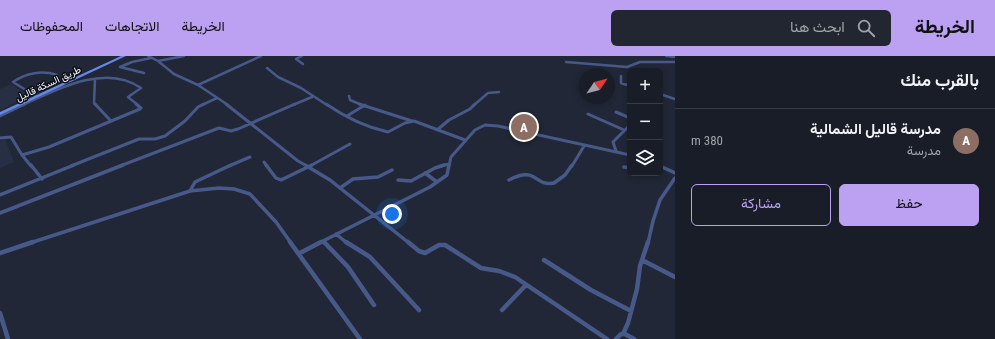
<!DOCTYPE html>
<html lang="ar">
<head>
<meta charset="utf-8">
<style>
  :root { --surface:#191d28; --page:#222630; --text:#f1f3f6; --muted:#9fa2a8; --line:#373b45; --accent:#bca0f2 }
  body { margin:0; font-family:"Roboto Condensed",Vazirmatn,sans-serif; background:var(--page); color:var(--text); direction:rtl }
  .controls { position:absolute; right:12px; top:12px; display:grid; overflow:hidden; border-radius:6px; box-shadow:0 2px 6px #0003 }
  .controls button { width:36px; height:36px; display:grid; place-items:center; padding:0; border:0; border-bottom:1px solid var(--line); background:var(--surface); color:var(--text); font:20px sans-serif }
  .compass { position:absolute; left:579px; top:12px; width:36px; height:36px; border-radius:50%; background:var(--surface); box-shadow:0 2px 6px #0003; rotate:55deg }
  .you { position:absolute; left:392px; top:158px; width:14px; height:14px; margin:-10px; border:3px solid #fff; border-radius:50%; background:#1a73e8; box-shadow:0 0 0 6px #1a73e833 }
  .badge { display:grid; place-items:center; width:26px; height:26px; border-radius:50%; background:var(--accent); color:#fff; font-size:13px; font-weight:700 }
  .pin { position:absolute; translate:-50% -50%; border:2px solid #fff; box-shadow:0 1px 4px #0006 }
  .list { margin:0; padding:0; list-style:none }
  h2 { display:flex; justify-content:space-between; align-items:center; height:52px; margin:0; padding:0 16px; font-size:17px }
  h2 small { font-size:13px; font-weight:400; color:var(--muted) }
  .list li { display:grid; grid-template-columns:26px 1fr auto; gap:12px; align-items:center; box-sizing:border-box; height:64px; padding:0 16px; border-top:1px solid var(--line) }
  .list b { display:block; font-size:15px; white-space:nowrap }
  .list p { margin:0; font-size:13px; white-space:nowrap; color:var(--muted) }
  .list em { font-size:13px; font-style:normal; color:var(--muted) }
  .actions { display:flex; gap:8px; padding:12px 16px }
  .actions a { flex:1; padding:9px 0; border:1px solid var(--accent); border-radius:6px; text-align:center; font-size:14px; color:var(--accent) }
  .actions .main { background:var(--accent); color:#111 }
  .icon { flex:none; width:22px; height:22px; fill:none; stroke:currentColor; stroke-width:2; stroke-linecap:round; stroke-linejoin:round }
  .map { position:relative; flex:none; width:675px; height:283px; overflow:hidden; direction:ltr }
  header { display:flex; align-items:center; gap:24px; box-sizing:border-box; height:56px; padding:0 20px; background:var(--accent); color:#111 }
  header strong { font-size:19px }
  nav { display:flex; gap:22px; margin-inline-start:auto; font-size:14px }
  .search { width:280px; height:36px; background:var(--page); display:flex; align-items:center; gap:10px; box-sizing:border-box; padding:0 14px; border-radius:6px; color:var(--muted); font-size:15px }
  main { display:flex }
  aside { flex:1; background:var(--surface) }
  .map>svg:first-child { display:block }
</style>
</head>
<body>
<header>
<strong>الخريطة</strong>
<div class="search"><svg class="icon" aria-label="search" viewBox="0 0 24 24"><circle cx="10" cy="10" r="6"/><path d="M15 15l6 6"/></svg>ابحث هنا</div>
<nav><a>الخريطة</a><a>الاتجاهات</a><a>المحفوظات</a></nav>
</header>
<main>
<aside>
<h2>بالقرب منك<small></small></h2>
<ul class="list">
<li><span class="badge" style="background:#8d6e63">A</span><div><b>مدرسة قاليل الشمالية</b><p>مدرسة</p></div><em>380 m</em></li>
</ul>
<div class="actions"><a class="main">حفظ</a><a>مشاركة</a></div>
</aside>
<div class="map">
<svg width="675" height="283" viewBox="0 0 675 283">
  <rect width="100%" height="100%" fill="#212736"/>
  <path fill="#272f44" d="M11,28L30,40L0,54V33Z
    M5,83L14,106L0,112V85Z"/>
  <g fill="none" stroke-linecap="round" stroke-linejoin="round">
    <path stroke="#475989" stroke-width="2.5" d="M148,0L158,5L174,18L198,29L228,49
      M302,0L296,3L303,8
      M666,0L675,1
      M158,5L184,0
      M566,6L627,11L640,6H675
      M267,12L278,21L301,32L327,49
      M144,17L120,11L132,6L151,2
      M621,20V27L630,30
      M95,23L94,47L96,49
      M198,29L261,0
      M660,38L675,43
      M349,40L350,44L362,49
      M37,41L13,26C26,17 42,14 57,19
      M23,49C57,33 106,7 141,32L128,41L138,49
      M202,49L217,42
      M293,49L312,41
      M474,49L488,37L499,36"/>
    <path stroke="#475989" stroke-width="3" d="M95,48L110,64
      M226,48L298,105L307,110
      M326,48C345,61 365,71 388,76L405,67L414,65L465,84
      M359,48L412,65
      M616,56L630,62
      M588,58L624,74
      M0,60L25,48
      M347,60L365,49
      M437,74L449,64L470,53L475,48
      M0,82L11,81L22,99L49,91L140,53L141,52L136,48
      M616,95L613,86L630,69
      M22,99L31,110
      M264,106L267,110
      M71,110L139,83H155L165,80L185,65L198,51L204,48
      M120,110L219,72L231,75L238,73L295,48
      M229,110L250,101
      M310,110L350,88
      M441,110L449,108
      M449,110L451,101L475,74L485,69L498,70L630,99
      M572,110L584,90"/>
    <path stroke="#475989" stroke-width="3.5" d="M31,109L42,123
      M266,109L276,122L281,124L312,109
      M305,109L330,124L409,187
      M660,110L675,117
      M624,111L630,112
      M425,117L437,126
      M653,117H655
      M398,124L411,125L435,112L444,109
      M509,124C538,109 533,131 554,127L565,119L572,109
      M340,132L353,123L378,121L392,114
      M190,135L195,126L231,109
      M0,139L74,109
      M0,157L123,109
      M336,178L347,187
      M323,185L325,187
      M30,187L190,135L219,132L234,133L250,138L276,166L291,187
      M319,187L430,131L447,119L449,109
      M648,187L653,165L660,144L675,122"/>
    <path stroke="#475989" stroke-width="4.5" d="M290,186L360,283
      M324,186L348,211L374,249
      M346,186L370,201L419,254
      M408,186L419,195L425,197L439,189H445L481,212L499,215L515,221L607,283
      M0,197L33,186
      M300,197L321,186
      M544,204L591,234L631,255
      M642,204L675,221
      M502,254L526,229
      M0,257L8,283
      M625,278L634,283
      M616,283L621,278H625L624,276L628,267L637,233L640,210L648,186"/>
    <path fill="#6488ea" fill-rule="evenodd" d="M121,0H126L0,59V56Z"/>
  </g>
  <g text-anchor="middle" stroke-width="3" stroke-linejoin="round" paint-order="stroke">
    <g font-size="10" fill="#f0f5ff" stroke="#0d1017">
      <text transform="translate(48 27) rotate(-25)" y="4">طريق السكة قاليل</text>
    </g>
  </g>
</svg>
<div class="controls">
<button>+</button>
<button>−</button>
<button><svg class="icon" aria-label="layers" viewBox="0 0 24 24"><path d="M12 4l9 5-9 5-9-5zM3 14l9 5 9-5"/></svg></button>
</div>
<svg class="compass" viewBox="-18 -18 36 36"><path d="M0-13l5 13h-10z" fill="#e53935"/><path d="M0 13l5-13h-10z" fill="#9fa2a8"/></svg>
<div class="you"></div>
<div class="pin badge" style="left:524px;top:71px;background:#8d6e63">A</div>
</div>
</main>
</body>
</html>
